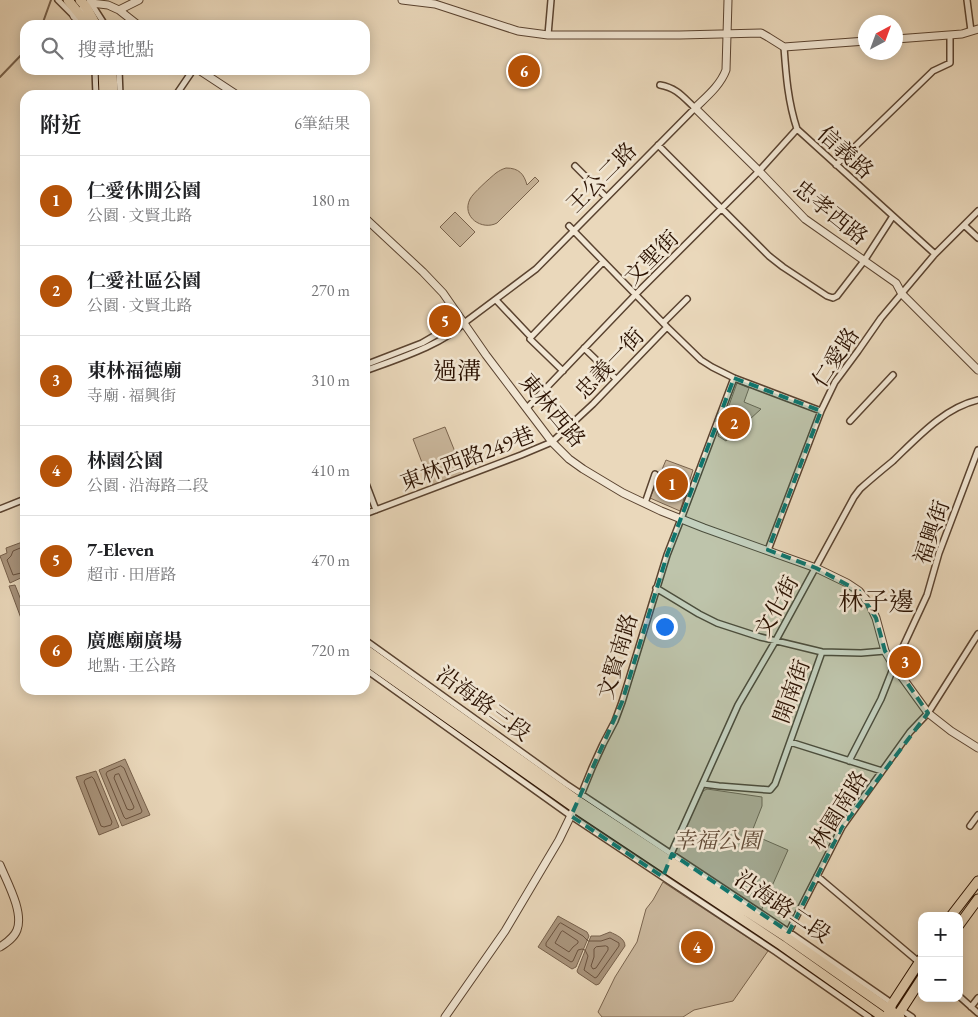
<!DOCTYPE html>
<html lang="zh-TW">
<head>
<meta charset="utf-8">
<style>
  :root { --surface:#fff; --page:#f2f2f2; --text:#202124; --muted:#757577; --line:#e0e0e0; --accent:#b45309 }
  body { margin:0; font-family:"EB Garamond","Noto Serif TC",serif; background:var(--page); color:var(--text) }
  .controls { position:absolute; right:15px; bottom:15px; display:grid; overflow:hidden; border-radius:10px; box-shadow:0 2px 12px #0003 }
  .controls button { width:45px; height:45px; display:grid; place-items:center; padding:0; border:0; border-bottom:1px solid var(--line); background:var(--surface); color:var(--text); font:25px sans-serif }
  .compass { position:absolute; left:858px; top:15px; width:45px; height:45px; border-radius:50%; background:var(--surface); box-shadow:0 2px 12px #0003; rotate:41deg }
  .you { position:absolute; left:664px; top:626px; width:18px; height:18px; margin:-12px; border:4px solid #fff; border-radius:50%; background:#1a73e8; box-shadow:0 0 0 8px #1a73e833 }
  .badge { display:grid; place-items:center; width:32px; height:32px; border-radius:50%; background:var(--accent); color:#fff; font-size:16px; font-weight:700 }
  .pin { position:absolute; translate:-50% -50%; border:2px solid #fff; box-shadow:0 1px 5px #0006 }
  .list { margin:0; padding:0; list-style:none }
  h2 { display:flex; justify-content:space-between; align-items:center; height:65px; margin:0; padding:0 20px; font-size:21px }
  h2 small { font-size:16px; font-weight:400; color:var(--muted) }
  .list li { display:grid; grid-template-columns:32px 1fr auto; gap:15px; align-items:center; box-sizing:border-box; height:90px; padding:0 20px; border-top:1px solid var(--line) }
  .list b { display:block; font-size:19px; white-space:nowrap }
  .list p { margin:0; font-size:16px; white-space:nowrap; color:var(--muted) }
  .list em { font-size:16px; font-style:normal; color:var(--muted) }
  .icon { flex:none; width:28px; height:28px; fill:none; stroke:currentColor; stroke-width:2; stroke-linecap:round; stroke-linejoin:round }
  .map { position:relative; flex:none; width:978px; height:1017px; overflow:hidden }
  .search { position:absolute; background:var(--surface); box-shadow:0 2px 12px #0003; left:20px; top:20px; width:350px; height:55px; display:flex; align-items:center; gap:12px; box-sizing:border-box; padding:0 18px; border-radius:15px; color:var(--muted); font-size:19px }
  .panel { position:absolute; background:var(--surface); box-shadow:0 2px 12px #0003; left:20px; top:90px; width:350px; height:605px; border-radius:15px }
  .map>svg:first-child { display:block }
</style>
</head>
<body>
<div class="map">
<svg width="978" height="1017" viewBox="0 0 978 1017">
  <rect width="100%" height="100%" fill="#ead8bb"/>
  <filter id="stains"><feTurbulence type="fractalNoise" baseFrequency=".004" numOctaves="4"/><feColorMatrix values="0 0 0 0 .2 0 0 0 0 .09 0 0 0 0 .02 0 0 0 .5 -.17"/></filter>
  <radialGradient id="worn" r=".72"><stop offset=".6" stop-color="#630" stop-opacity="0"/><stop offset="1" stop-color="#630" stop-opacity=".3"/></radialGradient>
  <path fill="#c9b69b" stroke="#7a644e" d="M506,168C519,168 524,174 527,185L535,177L539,181L497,223C482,231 461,217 470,199C473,193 490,178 496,173C499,171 502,169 506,168Z
    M455,212L475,232L460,247L440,227Z
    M737,383L749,388L744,402L761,409L726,441L718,436Z
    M445,427L464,474L431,486L413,439Z
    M666,460L693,470L680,511L650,498Z
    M707,789L762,797V806L751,834L788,850L761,911L677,855L675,853V848L703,791Z
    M663,882L768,951L733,1001L694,1010L683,1017H602L598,1012L615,977L637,942L646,909L653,900Z"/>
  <path fill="#a9947c" stroke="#76604b" d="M25,541V576L10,583L0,556L7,553L6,548Z
    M15,585L25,610V629L9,586Z
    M125,759L150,815L122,826L99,770Z
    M96,771L119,827L99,835L76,777Z
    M558,916L587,932L589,936L576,967L572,969L538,947Z
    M610,932C616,935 625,938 625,946L599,984L596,985L578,973L577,971L591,936H600Z"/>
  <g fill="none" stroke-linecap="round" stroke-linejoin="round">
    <path stroke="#6a523e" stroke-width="1" d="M25,546L13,551L11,556L7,560L13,575L25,572
      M121,766L124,768L142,811L141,813L126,819L124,817L106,774L107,772Z
      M119,774L134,807L133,809L130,810L127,809L114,778L115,775Z
      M92,777L94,779L112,822L111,825L104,827L101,826L84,782L85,780Z
      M561,923L583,936L588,941H601L610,938L619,943V946L597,977L595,978L584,970L588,956L585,950L582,949L578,950L573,961L571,962L546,946V943L559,924Z
      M563,931L578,941V943L573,947L569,952L555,943L561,932Z
      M606,946L608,947V950L596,968L593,969L591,966L594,957V949L596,947Z"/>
    <path stroke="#76604b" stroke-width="2" d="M42,25L51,0
      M0,77L25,51"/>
    <g stroke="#5a4330" stroke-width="8">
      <path id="minor" d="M58,0L74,16L79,25
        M89,0L105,25
        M967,0L971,31
        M548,35L551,0
        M784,47C786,75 788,102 797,129L935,254
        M95,70L96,95
        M119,70L120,95
        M176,95L193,70
        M658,145L769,256L783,267L827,296L833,298L837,296L864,261L893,216
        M836,165L933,71L950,63V35
        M575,166L606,197
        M964,225L978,238
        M569,226L667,327L701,360L712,367L734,378L821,411
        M496,300L531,337
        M663,323L687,299
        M584,348L616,379
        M365,365L422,343L453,325L464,323
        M365,371C394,360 443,345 464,323L536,269L695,108C683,97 677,88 660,85
        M563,371L530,339L531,337L603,262
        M527,408L639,291L759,171L797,129
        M850,421L893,375
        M365,481L376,510
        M645,503L655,474
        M0,509L25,499
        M365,514L521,455L552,442L593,404L667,327
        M768,550L821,411L835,382L858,351L881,318L935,254L978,211
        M656,588L699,614L717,623L760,637L822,652L861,653L885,651
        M365,640L566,784L789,932L893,1004
        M365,669L571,816L776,952L869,1017
        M790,742L882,771
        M849,761L881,699L894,666L927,595L939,553L978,450
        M703,784L719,786L770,790L775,784L822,652
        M581,795L592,768L603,744L615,721L622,702L667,555L681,519L734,378
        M970,826L978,815
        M670,856L738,705L776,640L854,497L860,489C871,479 882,470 893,461C918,437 944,408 978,400
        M817,876L920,963
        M787,935L842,827L910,732L928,713L978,634
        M959,996L978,1013
        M971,1007L978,998
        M900,1009L912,1017"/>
    </g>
    <g stroke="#5a4330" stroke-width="9">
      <path id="tertiary" d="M402,0L435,4L518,31L548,35H680L761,33L768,37L784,47L866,41
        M728,0L726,70C720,86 706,97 695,108L759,171L805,219L896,283L902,294L978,370
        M119,10L139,0
        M74,16L91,3L108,5L119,10L138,25
        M896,39L962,34L978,29
        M199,70L237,95
        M365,218L423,272L443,293L486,355L552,442L569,459L583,469L623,493L661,511L704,528L816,568L847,583L859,591L869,603L876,618L885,651L894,666L928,713L951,731L978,748
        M0,865C7,882 24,912 17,930C14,938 6,943 0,947
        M445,1017L505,931L559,840L576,805"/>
    </g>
    <g stroke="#2a1101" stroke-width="11">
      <path id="primary" d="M68,0L88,25
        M80,0L86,7L96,25
        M103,70L104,95
        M112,70L113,95
        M365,649L578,801L786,937L900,1017
        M365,660L575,808L781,945L883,1017
        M951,916L978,881
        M959,925L978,899
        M888,1014L892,1004L922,958
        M894,1017L898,1015L922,978"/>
    </g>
    <use href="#minor" stroke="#f1e6d3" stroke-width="5"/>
    <use href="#tertiary" stroke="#f1e6d3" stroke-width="7"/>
    <use href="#primary" stroke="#ead8bb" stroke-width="9"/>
  </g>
  <path fill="#0f766e" fill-opacity="0.2" stroke="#0f766e" stroke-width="4" stroke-dasharray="10 6" stroke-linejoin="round" d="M734,378L821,411L768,550L816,568L859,591L876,618L885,651L928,713L842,827L789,932L672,854L663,877L571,816L622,702L667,555Z"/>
  <g text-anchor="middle" stroke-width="5" stroke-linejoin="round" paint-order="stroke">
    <g font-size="22" fill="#2a1101" stroke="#f1e6d3">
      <text transform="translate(846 152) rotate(42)" y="8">信義路</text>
      <text transform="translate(601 177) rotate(-45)" y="8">王公二路</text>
      <text transform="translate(831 212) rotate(39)" y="8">忠孝西路</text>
      <text transform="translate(651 257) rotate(-45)" y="8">文聖街</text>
      <text transform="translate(835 357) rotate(-57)" y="8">仁愛路</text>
      <text transform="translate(609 363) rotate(-46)" y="8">忠義一街</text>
      <text transform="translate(553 410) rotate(50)" y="8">東林西路</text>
      <text transform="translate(467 458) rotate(-21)" y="8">東林西路249巷</text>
      <text transform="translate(931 532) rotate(-71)" y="8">福興街</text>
      <text transform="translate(776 606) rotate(-61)" y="8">文化街</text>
      <text transform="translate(617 656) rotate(-73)" y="8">文賢南路</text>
      <text transform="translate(791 691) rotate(-70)" y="8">開南街</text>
      <text transform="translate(484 703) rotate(36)" y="8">沿海路三段</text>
      <text transform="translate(838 810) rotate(-58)" y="8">林園南路</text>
      <text transform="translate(783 906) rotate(34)" y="8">沿海路二段</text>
    </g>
    <g font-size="22" font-style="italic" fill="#624b37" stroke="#f1e6d3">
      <text x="717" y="848">幸福公園</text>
    </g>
    <g font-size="24" fill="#2a1101" stroke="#f1e6d3">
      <text x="457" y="379">過溝</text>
    </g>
    <g font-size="25" fill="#2a1101" stroke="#f1e6d3">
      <text x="876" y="610">林子邊</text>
    </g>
  </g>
  <rect width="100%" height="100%" filter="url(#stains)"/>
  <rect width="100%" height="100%" fill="url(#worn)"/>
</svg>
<div class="controls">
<button>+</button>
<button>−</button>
</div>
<svg class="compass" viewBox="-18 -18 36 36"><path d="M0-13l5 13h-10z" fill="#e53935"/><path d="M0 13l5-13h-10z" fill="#757577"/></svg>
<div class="you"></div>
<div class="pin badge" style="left:672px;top:484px">1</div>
<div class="pin badge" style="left:734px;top:423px">2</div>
<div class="pin badge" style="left:905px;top:662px">3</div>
<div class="pin badge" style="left:697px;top:947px">4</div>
<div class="pin badge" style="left:445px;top:321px">5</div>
<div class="pin badge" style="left:524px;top:71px">6</div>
<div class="search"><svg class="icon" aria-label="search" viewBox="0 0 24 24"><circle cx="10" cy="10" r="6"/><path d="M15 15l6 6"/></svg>搜尋地點</div>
<section class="panel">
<h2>附近<small>6筆結果</small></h2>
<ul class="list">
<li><span class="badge">1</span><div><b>仁愛休閒公園</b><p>公園 · 文賢北路</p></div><em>180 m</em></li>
<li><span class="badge">2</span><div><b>仁愛社區公園</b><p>公園 · 文賢北路</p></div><em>270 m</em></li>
<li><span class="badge">3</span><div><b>東林福德廟</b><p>寺廟 · 福興街</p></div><em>310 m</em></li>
<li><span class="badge">4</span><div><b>林園公園</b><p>公園 · 沿海路二段</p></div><em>410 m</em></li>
<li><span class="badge">5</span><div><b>7-Eleven</b><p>超市 · 田厝路</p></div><em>470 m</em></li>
<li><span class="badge">6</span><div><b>廣應廟廣場</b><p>地點 · 王公路</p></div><em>720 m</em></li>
</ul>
</section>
</div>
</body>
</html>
